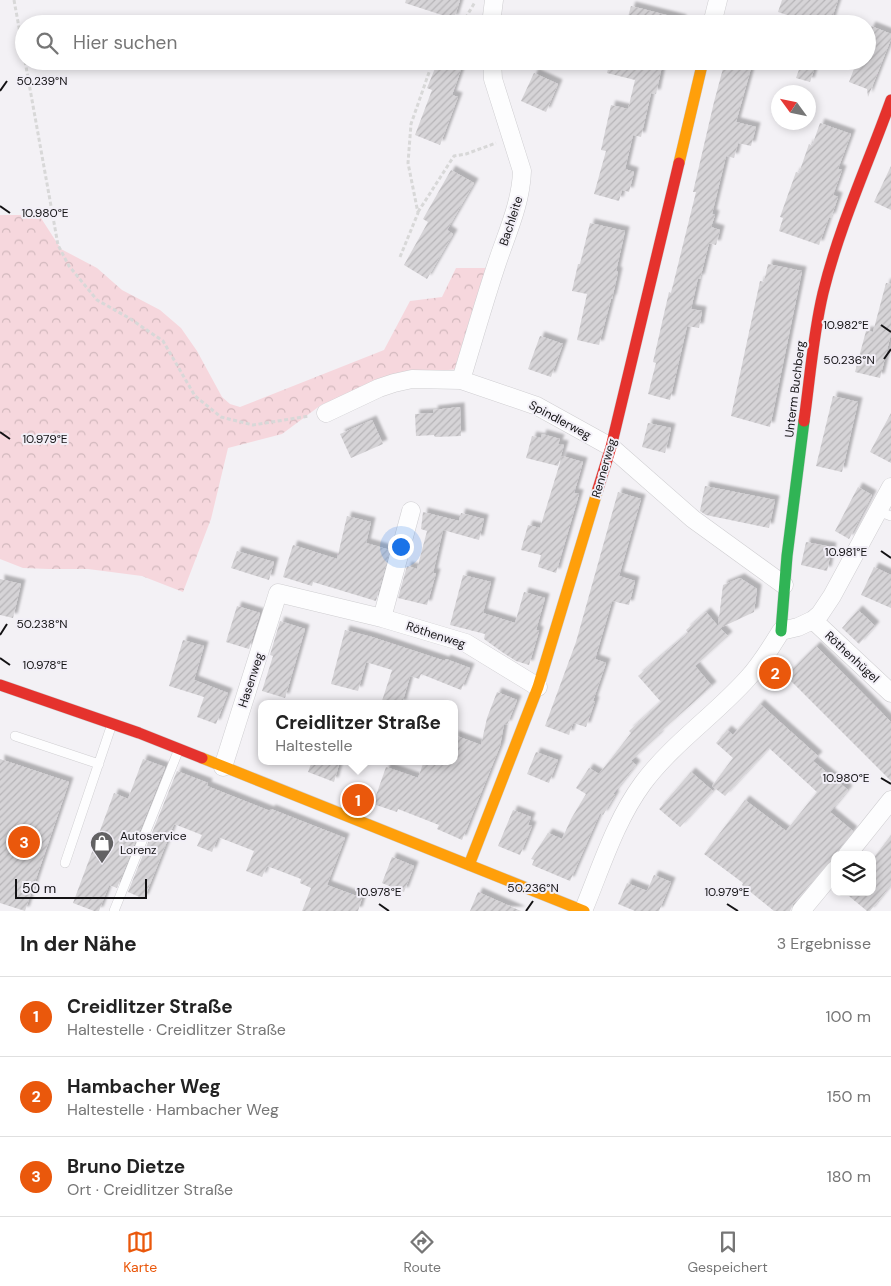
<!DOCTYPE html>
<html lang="de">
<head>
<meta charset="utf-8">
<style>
  :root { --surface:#fff; --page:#f2f2f2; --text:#222; --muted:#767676; --line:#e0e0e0; --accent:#ea580c }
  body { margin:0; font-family:"DM Sans",sans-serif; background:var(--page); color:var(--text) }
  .controls { position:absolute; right:15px; bottom:15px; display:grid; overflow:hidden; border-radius:10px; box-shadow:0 2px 8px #0003 }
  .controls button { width:45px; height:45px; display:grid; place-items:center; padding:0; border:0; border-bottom:1px solid var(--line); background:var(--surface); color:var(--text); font:25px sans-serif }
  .compass { position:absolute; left:771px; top:85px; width:45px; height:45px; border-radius:50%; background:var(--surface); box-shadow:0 2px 8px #0003; rotate:303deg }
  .scale { position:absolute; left:15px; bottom:12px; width:132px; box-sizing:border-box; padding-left:5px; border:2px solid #141315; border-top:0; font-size:14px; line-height:18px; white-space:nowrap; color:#141315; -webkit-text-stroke:4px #f2eff7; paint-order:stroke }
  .you { position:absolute; left:400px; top:546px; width:18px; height:18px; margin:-12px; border:4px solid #fff; border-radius:50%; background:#1a73e8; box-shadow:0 0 0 8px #1a73e833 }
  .badge { display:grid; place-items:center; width:32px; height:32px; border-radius:50%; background:var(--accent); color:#fff; font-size:16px; font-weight:700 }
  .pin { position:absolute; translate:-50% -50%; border:2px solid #fff; box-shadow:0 1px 5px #0006 }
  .popup { position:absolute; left:258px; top:700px; width:200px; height:65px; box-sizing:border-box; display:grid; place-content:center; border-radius:10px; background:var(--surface); filter:drop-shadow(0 1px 4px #0005); font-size:16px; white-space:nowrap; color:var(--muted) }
  .popup b { font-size:19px; color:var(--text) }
  .popup::after { content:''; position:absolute; left:50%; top:100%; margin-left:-10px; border:10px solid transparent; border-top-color:var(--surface) }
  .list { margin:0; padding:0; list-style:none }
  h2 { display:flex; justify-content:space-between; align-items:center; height:65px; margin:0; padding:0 20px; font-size:21px }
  h2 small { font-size:16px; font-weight:400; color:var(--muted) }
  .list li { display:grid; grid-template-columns:32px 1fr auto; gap:15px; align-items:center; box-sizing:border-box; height:80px; padding:0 20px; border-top:1px solid var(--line) }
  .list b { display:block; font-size:19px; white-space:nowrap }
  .list p { margin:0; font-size:16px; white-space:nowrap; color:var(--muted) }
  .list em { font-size:16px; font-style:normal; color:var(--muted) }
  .icon { flex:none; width:28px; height:28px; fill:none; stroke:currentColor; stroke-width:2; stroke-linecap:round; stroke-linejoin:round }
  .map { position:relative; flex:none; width:891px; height:911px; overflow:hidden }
  .search { position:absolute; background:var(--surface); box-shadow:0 2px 8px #0003; left:15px; right:15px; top:15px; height:55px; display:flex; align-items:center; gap:12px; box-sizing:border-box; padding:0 18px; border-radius:28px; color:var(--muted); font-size:19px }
  .sheet { height:305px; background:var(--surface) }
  nav { display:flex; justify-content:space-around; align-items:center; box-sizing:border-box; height:70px; border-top:1px solid var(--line); background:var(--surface); font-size:14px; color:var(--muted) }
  nav a { display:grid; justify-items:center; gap:2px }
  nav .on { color:var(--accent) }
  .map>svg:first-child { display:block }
</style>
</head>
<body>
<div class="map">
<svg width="891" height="911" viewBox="0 0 891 911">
  <defs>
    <pattern id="forest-crowns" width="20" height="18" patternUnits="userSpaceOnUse" patternTransform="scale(1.25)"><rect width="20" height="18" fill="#f6d7dd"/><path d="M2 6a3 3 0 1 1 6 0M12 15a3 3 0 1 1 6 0" fill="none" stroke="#d2b8bd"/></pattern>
    <pattern id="building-hatch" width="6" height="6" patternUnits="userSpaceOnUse" patternTransform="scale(1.25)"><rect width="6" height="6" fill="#d6d4d7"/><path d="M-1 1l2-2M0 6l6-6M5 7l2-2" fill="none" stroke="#b7b5b8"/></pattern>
    <filter id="shadow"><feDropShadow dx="4.5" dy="-4.5" stdDeviation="1" flood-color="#0004"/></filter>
  </defs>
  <rect width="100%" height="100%" fill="#f3f1f5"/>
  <path fill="url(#forest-crowns)" d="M0,215H39L61,249L97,268L122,290L160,310L181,328L197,351L222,397L230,404L240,407L384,350L410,301L442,297L456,268H486L459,369L427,372L380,380L321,405L282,434L228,448L211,519L183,592L142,576L88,569H49L23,568L0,559Z"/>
  <path fill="url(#building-hatch)" filter="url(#shadow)" d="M406,0H460L454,19L405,3Z
    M782,0H838L830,24H800L802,20L778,12Z
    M631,6L682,19L681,24H626Z
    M871,26L891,34V39L868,97L867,89L849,82L857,61H867V35Z
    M438,61H464L452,95L458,97L440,145L415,135L432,90L427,88Z
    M610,61H642L662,66L656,94L651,93L641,137L633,135L625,169L634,172L629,192L622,190L619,201L594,194L606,151L601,150L611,105L628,109L635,80L607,73Z
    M725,61H753L736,122L756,127L751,146L738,143L734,158L726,156L712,214L715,215L711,227L720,230L716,245L709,243L700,279L698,278L691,309L702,311L699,328L687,326L670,400L648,394L656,363L653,362L669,292L671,293L696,192H693L714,102Z
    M802,61H817L810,82L796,78Z
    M534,73L558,84L546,112L521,101Z
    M820,123L851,134L838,169L842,170L833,195L838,197L831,218L829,217L819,245L779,231L783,218L780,217L796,172L799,173L809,144L812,146Z
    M891,166V210L874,202Z
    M451,170L474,183L447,230L453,234L427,279L404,265L428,222L423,219Z
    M590,223L625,231L616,271L618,272L612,299H611L599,345L577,340L587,294L572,291L578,264H580Z
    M768,264L802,271L770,427L731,416L760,281L764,282Z
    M886,283L891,284V334L880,378L855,372L866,331L873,332Z
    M540,336L563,344L551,377L528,369Z
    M833,396L858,402L842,472L816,466Z
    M460,407L461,436L435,437L434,435L416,436L415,414L434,413L433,410Z
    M891,413V463L870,452Z
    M372,420L383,444L351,458L340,434Z
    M648,423L671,428L665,453L642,447Z
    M542,434L560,439L558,444L564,445L558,466L526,458L532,436L541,438Z
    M562,456L583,462L574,493L579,494L556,573L538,567L541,555L521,550L528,525L540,528Z
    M705,486L775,500L769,528L706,515L700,511Z
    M858,487L872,495L849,539L835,531Z
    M618,492L641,499L619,576L635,581L629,605L612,601L595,659L606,663L593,701H595L586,727L573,723L569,735L545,726L576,642Z
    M423,512L459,521L461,513L484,519L479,540L443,530L433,573H436L427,605L398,598L407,566L417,569L427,531L421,529Z
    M347,516L371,522L366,543L390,550L376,601L313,582L312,586L283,577L293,545L337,559Z
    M806,542L832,547L827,571L801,565Z
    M237,551L274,562L269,580L231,568Z
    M874,567L891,575V608L861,595Z
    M463,575L491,582L483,613L515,623L524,592L545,598L536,630L539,631L529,665L516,661L502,652L484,639L485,634L450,625Z
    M740,578L757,589L754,612L720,628L728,636L695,666L712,686L658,734L659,735L631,761L636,765L613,794L615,795L603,815L600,813L570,881L532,865L534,860L531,859L548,833L562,839L571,819L586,794L576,788L589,768L599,774L631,733L629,731L661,702L638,676L688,633L686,630L706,612L718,626L723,585Z
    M0,579L21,584L13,618L0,615Z
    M237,606L260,613L249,649L226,642Z
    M858,610L875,626L859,644L842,628Z
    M280,621L305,629L285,698L262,691L273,656L270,655Z
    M345,630L372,637L445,661L446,659L470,668L461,690L421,674L419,679L410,676L402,704H381L392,670L366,662L358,691L331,684Z
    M183,640L204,646L194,680L228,693L216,724L197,717L204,697L169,686Z
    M816,646L891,722V781L786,676Z
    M497,692L517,700L507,725L504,724L500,746L462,840L437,829L439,825L398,809L397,812L373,804L386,767L418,778L424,761H454V735L481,745L487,718Z
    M760,704L818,756L813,761L848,790L830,812L853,831L831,860L793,904L790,911H774L742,885L743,883L704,854L745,800L786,831L817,792L769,748L725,796L712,786L733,758L716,743L727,730L733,735Z
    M536,752L558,760L549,783L527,774Z
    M0,759L69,782L25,911L0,903Z
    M143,759L165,767L117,888L109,885L99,911H94L73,903L114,793L128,799Z
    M312,761H340L334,782L308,772Z
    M177,771L208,783L207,786L270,811L271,809L345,838L327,885L362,898L358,911H302L311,888L300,883L301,879L267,866L262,877L246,871L254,851L218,837L212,852L197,846L202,835L174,824L144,899L128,892Z
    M691,772L713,791L680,827L659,809Z
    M513,810L531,817L528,825L532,826L520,855L498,846Z
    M891,835V885L870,911H867L844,892H872V860Z
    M392,857L414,866L404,892L382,883Z
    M654,875L671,882L659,911H635L618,904L627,883L647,891Z
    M478,892L521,911H470Z"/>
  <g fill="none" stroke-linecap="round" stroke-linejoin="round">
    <g stroke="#cfced1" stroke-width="10">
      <path id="lane" d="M878,511L891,516
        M15,736L99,764
        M65,863L112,724
        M114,911L179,749"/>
    </g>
    <g stroke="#cfced1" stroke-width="19">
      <path id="street" d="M491,24L494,0
        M712,24L718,0
        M461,380C473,341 484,302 497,263C507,233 521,203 522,171L493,79L492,61
        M326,413L379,388L394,383L412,379L461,380L537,406L611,447L693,519L784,585
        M382,618L411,511
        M813,620L891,693
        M223,767L278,593L382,618L466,643L538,687
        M847,855L891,800
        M583,911C601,868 615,821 643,783C673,743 715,715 748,678C761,664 771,647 781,631L798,627L813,620L820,614L832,596L891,487
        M801,911L835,870"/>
    </g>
    <g stroke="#cfced1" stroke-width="12">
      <path id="fast" d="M781,631L787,556L804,421"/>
    </g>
    <g stroke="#cfced1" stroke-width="12">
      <path id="slow" d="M679,163L703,61
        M202,758L584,911
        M469,865L538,687L598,489"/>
    </g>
    <g stroke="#cfced1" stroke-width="12">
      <path id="jam" d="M804,421C810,378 813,335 823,293C839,227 868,164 891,100
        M598,489L611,447L679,163
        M0,685L139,733L202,758"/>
    </g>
    <path stroke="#d8d8d8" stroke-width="3" stroke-dasharray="4 2.5" stroke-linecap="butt" d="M14,0L24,55
      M454,24L465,19L475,2
      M25,61L58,245L69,266L97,300L129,318L163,341L195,396L221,417L253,425L309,416
      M418,212L454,156L466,154L496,143
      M400,257L418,213L408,163L411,124L433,61"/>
    <use href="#lane" stroke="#fdfdfe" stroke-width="9"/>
    <use href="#street" stroke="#fdfdfe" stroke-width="18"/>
    <use href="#fast" stroke="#30b455" stroke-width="11"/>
    <use href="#slow" stroke="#ff9f0a" stroke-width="11"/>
    <use href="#jam" stroke="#e5322d" stroke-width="11"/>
  </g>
  <path fill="none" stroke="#141315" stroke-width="2" d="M0,91L7,81M0,206L10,213M881,325L891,332M884,359L891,349M0,432L10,439M881,551L891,558M0,635L7,624M0,658L10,665M881,778L891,784M379,904L389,911M727,904L738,911M526,911L533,901"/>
  <defs>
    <g id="shop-pin" transform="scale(1.25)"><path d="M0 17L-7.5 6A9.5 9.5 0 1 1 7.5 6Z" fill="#626163" stroke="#f2eff7"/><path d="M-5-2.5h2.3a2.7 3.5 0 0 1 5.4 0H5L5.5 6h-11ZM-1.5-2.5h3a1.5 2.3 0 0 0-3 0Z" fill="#fff"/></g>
  </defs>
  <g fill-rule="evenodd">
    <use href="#shop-pin" x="102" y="843"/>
  </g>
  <g text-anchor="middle" stroke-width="4" stroke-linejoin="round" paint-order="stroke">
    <g font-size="12" fill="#141315" stroke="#f2eff7">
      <text transform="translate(511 221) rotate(-72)" y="4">Bachleite</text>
      <text transform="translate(795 389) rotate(-83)" y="4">Unterm Buchberg</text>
      <text transform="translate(560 420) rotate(28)" y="4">Spindlerweg</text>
      <text transform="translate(604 468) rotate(-74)" y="4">Rennerweg</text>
      <text transform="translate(436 635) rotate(18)" y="4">Röthenweg</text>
      <text transform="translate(852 657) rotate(43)" y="4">Röthenhügel</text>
      <text transform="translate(251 680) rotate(-72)" y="4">Hasenweg</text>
    </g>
    <g font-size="12" fill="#141315" stroke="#f2eff7" text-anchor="start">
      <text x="120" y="840">Autoservice<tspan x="120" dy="14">Lorenz</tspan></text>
    </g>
  </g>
  <g font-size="12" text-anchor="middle" fill="#141315" stroke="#f2eff7" stroke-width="4" stroke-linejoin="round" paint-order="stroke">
    <text x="42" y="85">50.239°N</text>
    <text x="45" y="217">10.980°E</text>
    <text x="846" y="329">10.982°E</text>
    <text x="849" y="364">50.236°N</text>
    <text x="45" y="443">10.979°E</text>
    <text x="846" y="556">10.981°E</text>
    <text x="42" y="628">50.238°N</text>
    <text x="45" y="669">10.978°E</text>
    <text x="846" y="782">10.980°E</text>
    <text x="533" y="892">50.236°N</text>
    <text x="379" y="896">10.978°E</text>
    <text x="727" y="896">10.979°E</text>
  </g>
</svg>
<div class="controls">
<button><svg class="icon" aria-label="layers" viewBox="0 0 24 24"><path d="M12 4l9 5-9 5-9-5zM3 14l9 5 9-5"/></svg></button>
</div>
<svg class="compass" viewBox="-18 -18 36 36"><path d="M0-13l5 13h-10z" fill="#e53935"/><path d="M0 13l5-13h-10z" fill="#767676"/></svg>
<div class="scale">50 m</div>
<div class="you"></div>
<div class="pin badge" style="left:358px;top:800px">1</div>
<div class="popup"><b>Creidlitzer Straße</b>Haltestelle</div>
<div class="pin badge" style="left:775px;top:673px">2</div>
<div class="pin badge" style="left:24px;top:842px">3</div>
<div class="search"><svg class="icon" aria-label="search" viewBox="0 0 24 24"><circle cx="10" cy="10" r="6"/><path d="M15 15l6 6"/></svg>Hier suchen</div>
</div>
<section class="sheet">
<h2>In der Nähe<small>3 Ergebnisse</small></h2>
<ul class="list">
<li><span class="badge">1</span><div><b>Creidlitzer Straße</b><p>Haltestelle · Creidlitzer Straße</p></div><em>100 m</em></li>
<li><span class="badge">2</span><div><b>Hambacher Weg</b><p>Haltestelle · Hambacher Weg</p></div><em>150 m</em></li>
<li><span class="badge">3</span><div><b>Bruno Dietze</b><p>Ort · Creidlitzer Straße</p></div><em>180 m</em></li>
</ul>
</section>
<nav>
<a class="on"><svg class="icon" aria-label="map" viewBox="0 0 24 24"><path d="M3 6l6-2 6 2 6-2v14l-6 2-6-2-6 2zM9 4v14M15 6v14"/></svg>Karte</a>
<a><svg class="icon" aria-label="directions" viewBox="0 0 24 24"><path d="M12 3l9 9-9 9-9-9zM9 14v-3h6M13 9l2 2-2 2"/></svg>Route</a>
<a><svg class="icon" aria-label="saved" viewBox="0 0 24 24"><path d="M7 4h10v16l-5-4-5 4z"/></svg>Gespeichert</a>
</nav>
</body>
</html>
